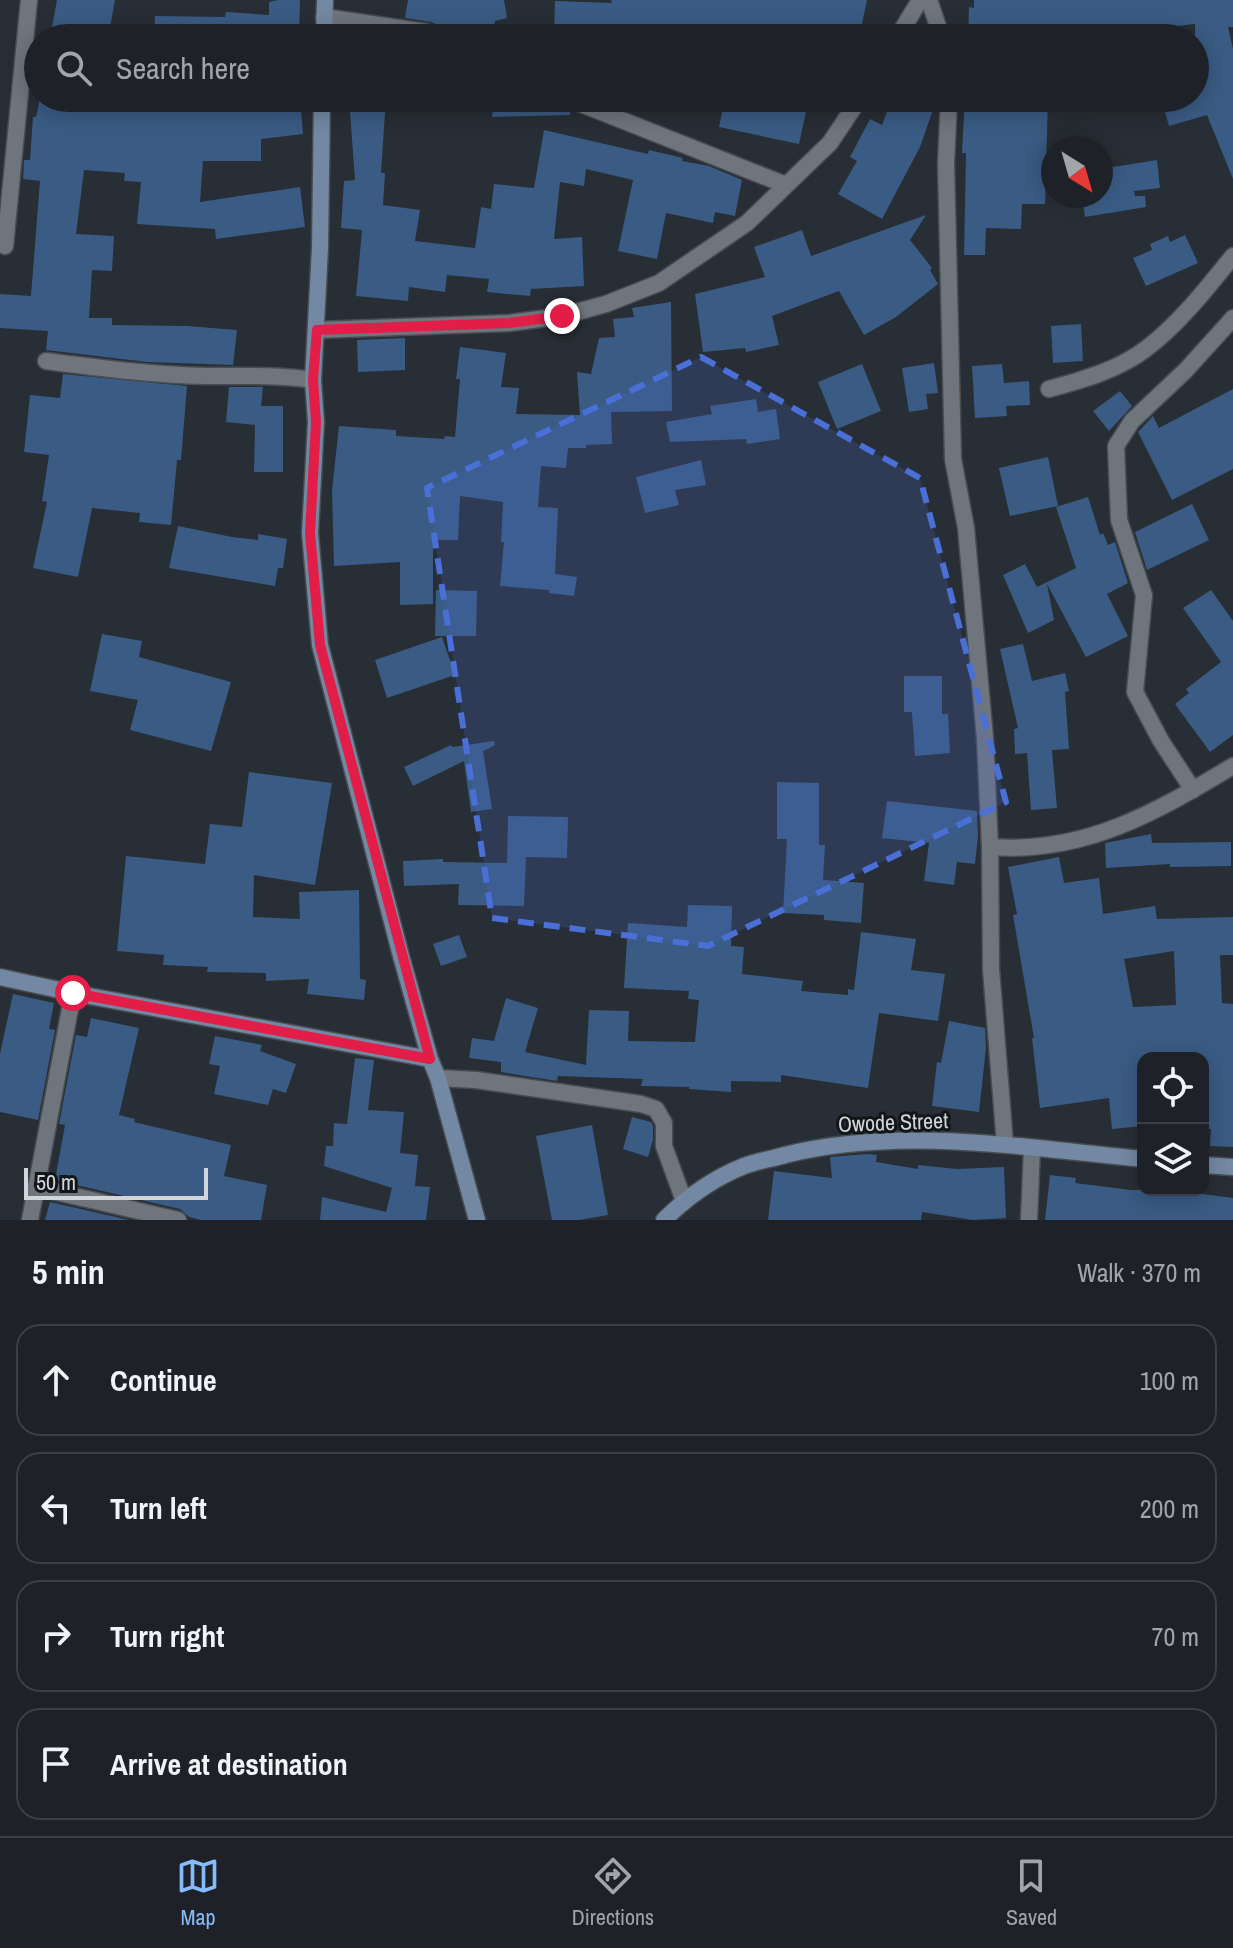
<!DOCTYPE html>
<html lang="en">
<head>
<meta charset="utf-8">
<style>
  :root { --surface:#1e2228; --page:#262a30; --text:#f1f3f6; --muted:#a1a4a8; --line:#3c3f45; --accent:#85bbfb }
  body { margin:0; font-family:"Archivo Narrow",sans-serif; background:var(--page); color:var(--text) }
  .controls { position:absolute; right:24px; bottom:24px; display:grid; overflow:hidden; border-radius:16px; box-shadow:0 4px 20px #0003 }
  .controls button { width:72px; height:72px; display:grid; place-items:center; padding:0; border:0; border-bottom:2px solid var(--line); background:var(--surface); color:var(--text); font:40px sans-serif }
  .compass { position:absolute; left:1041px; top:136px; width:72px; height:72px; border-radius:50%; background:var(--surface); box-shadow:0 4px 20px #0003; rotate:143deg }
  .scale { position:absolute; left:24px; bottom:20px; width:184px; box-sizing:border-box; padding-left:8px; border:4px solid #d2d6da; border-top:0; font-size:22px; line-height:28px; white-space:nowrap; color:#d2d6da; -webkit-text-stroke:6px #131619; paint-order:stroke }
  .stop { position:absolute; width:24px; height:24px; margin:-18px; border:6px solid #e11d48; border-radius:50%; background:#fff }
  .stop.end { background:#e11d48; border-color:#fff; box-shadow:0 2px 8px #0008 }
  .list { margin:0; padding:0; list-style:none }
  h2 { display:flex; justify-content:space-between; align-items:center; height:104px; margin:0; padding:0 32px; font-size:34px }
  h2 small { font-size:26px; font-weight:400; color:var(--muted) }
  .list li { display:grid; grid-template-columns:52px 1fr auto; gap:24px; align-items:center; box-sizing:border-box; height:112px; margin:0 16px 16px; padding:0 16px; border:2px solid var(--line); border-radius:24px }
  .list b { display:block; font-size:30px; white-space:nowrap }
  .list em { font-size:26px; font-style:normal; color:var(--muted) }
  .icon { flex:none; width:44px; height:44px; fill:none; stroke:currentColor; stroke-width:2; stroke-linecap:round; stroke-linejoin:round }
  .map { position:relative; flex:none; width:1233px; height:1220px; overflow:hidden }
  .search { position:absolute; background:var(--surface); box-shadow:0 4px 20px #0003; left:24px; right:24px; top:24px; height:88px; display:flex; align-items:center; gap:20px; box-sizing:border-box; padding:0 28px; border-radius:44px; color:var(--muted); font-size:30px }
  .sheet { height:616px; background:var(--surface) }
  nav { display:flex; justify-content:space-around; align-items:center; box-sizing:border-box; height:112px; border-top:2px solid var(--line); background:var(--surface); font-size:22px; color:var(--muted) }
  nav a { display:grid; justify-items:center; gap:4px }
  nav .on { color:var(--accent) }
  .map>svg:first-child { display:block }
</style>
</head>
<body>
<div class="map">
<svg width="1233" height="1220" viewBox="0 0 1233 1220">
  <rect width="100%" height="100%" fill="#282e35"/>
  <path fill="#3a5b83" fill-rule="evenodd" d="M57,0H115L108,38L52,27Z
    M278,0H300L299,38H154L155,16L225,17L226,12L269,15V2Z
    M408,0H504L507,18L495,21L493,38H450L444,28L431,22L405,18Z
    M611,0H867L859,38H554L555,1L612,3Z
    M974,0H1233V27H1228L1233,49V179L1207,115L1169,126L1161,98H1195V24L1112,33V38H968L969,7L974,8Z
    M40,98H247V104L300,98L303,134L261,139V161H203L200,202L300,187L305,227L216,239L215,229L137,224L141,182L124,181L125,173L84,170L76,234L114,236L112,271L92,270L89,318H112V325L187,326L237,330L233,365L147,362L46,350L48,331L0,328V294L31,296L40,181L23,179L24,160H30L33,117H36Z
    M349,98H386L381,173H385L383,205L420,210L415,241L475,248L481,207L491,209L494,184L534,188L544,130L648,154L649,150L683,158L682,161L709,166L742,180L735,216L715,212L713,223L666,213L657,259L618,251L633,180L586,169L584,186L560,182L554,239L582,237L584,286L531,289L530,296L487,292L489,279L447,275L445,292L409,287L408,301L356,296L362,230L341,228L344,181L355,180Z
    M495,98H555L558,105L570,111V115L492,117Z
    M725,98H809L799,144L719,127Z
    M892,98H937L920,147L882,219L838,194L857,161L850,157L870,119L882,125Z
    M965,98H1048L1045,204H1022L1021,229L986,228L985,255H964L966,153H962Z
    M1157,160L1160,188L1134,191L1135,196H1145L1146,207L1085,217L1082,196H1101V169Z
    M926,215L910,240L932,268L930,270L938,284L896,317L864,335L839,291L772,316L779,345L746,352L745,348L703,352L695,294L765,277L754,247L802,230L811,256Z
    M1185,235L1198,263L1146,286L1133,258L1152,250L1150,244L1168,236L1170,242Z
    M671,302L672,411L611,412L612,444L586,445V448H568L566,468L541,466L538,507L558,508L555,574L577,577L574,596L549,593V590L500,586L504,542H501L503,502L460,496L458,540H433V604L400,605V562L334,566L332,490L339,426L396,430V436L444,439L445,436L455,437L460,379H456L460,347L506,353L501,387L519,388L516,414L580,415L577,372L591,374L599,338L615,337L613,319L634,317L632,308Z
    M1081,324L1083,361L1053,363L1051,326Z
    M405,338V370L358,372L357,340Z
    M934,363L938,393L926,394L928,409L909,412L902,368Z
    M862,364L881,411L837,429L818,382Z
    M1002,364L1004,383L1029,381L1030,405L1006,406L1007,416L975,418L972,366Z
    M63,374L187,386L181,460H177L171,525L139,522L140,513L92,508L78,577L33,568L47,502L42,501L49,455L24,452L30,395L60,398Z
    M229,387H263L261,406H283V472H254L255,425L226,422Z
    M1233,389V469L1172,500L1138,432L1153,416L1159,428Z
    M1120,391L1132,406L1109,431L1093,411Z
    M756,399L758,412L776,409L780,439L747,444L746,439L670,442L666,422L712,414L710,406Z
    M1048,457L1058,506L1010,516L999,468Z
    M701,460L706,485L675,490L679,505L645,513L636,477Z
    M1088,497L1100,535L1103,533L1108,545L1115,542L1128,583L1107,594L1128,636L1086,657L1047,584L1054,620L1028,633L1003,575L1025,564L1037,587L1076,568L1056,507Z
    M1192,504L1209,540L1147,570L1135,532Z
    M178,526L232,537L258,540V534L287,539L283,568H278L275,586L169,568Z
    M436,590L477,591L476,636H435Z
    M1211,590L1233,621V735L1210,752L1175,704L1189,693L1186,689L1221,662L1183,608Z
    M102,634L142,641L139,657L231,682L211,751L130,730L138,700L90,691Z
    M442,637L455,675L387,698L375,660Z
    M1023,644L1032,681L1065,673L1069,691L1065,692L1069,749L1052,750L1057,808L1031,810L1027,753L1015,754L1014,729L1018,728L1000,649Z
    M904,676H942V714H948L950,753L915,756L912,712H904Z
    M494,741L495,745L483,751L492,809L471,812L464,761L413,786L404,767L451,745L452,747Z
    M249,772L332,783L315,885L254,875L253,917L300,919L299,892L359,890L360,979L366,980L364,1000L307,994L309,979L266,981V973L207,972L208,967L163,965L164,955L117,951L126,856L205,864L210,824L242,827Z
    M777,782L819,783V845H825L823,880L864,883L861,923L824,920V915L783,913L787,839H777Z
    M887,801L977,811L978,836L975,864L957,862L954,885L924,881L929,843L882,838Z
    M508,816L568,817L567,858L526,857L524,906L458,905L459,884L404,886L403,861L443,859V862L507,863Z
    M1151,834L1152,843L1231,842V866L1170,867V864L1106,868L1105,843Z
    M1059,857L1064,883L1099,878L1103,914L1155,906L1157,919L1233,917V955H1220L1222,1003L1233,1004V1147L1210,1146L1211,1129H1203V1058H1143V1126L1112,1129L1109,1098L1040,1108L1032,1038H1034L1013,915L1017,914L1008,867ZM1174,951L1176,1005L1133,1007L1124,959Z
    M688,905L732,906L731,946L744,947L742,974L803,981L801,991L848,995V989L854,990L861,932L916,939L911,970L945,974L938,1021L879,1013L868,1088L781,1075V1082L731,1081V1092L689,1089V1087L641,1086L643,1079L558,1076L557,1081L501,1072V1062L469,1058L472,1038L494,1041L506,998L538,1008L525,1052L586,1065L589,1010L629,1011L628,1041L695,1042L699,1000L688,999L689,991L624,988L628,923L687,927Z
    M459,935L467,957L441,966L433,944Z
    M13,994L54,1003L49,1029L55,1030L38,1120L0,1112V1054Z
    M91,1018L139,1028L119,1115L135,1119L134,1122L231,1145L224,1176L267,1185L261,1220H201L189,1217L180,1209L55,1180L65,1125L59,1124L76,1035L87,1037Z
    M949,1021L985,1028L986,1048L979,1112L932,1106L937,1062L941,1063Z
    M215,1036L262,1045L260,1051L296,1064L286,1093L273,1089L268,1105L214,1094L220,1066L209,1064Z
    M355,1058L374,1060L368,1110L404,1112L400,1153L418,1155L415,1186L430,1187L426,1220H320L322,1197L386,1212L392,1188L324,1166L326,1146H333L334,1123L347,1124Z
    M632,1117L651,1122L653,1126V1140L648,1157L623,1149Z
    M592,1125L608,1215L579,1220H552L536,1136Z
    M867,1154L877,1155L876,1162L918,1169V1165L957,1169L1004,1167L1006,1218L973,1220L922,1212L921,1220H768L774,1171L832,1178L830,1157Z
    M1050,1175L1076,1178L1075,1183L1131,1190H1171L1233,1198V1220H1045Z
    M50,1202L129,1220H45Z"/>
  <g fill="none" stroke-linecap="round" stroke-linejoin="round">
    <g stroke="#474c51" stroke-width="19">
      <path id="street" d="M929,0L942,38
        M324,17L426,32L439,38
        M897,38L920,0
        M566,98L786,185
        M949,98L946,163L953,459L966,528L985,738L990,847L991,969L1005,1144
        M5,246L29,0
        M317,330L509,323L562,316L606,304L659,283L747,223L830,143L860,98
        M46,361C99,368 153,375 207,376C243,376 277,375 313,380
        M1049,389C1082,380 1119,370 1147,348C1180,323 1207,288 1233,256
        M1193,790L1161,741L1135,692L1144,595L1119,520L1116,446L1132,421L1186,370L1233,318
        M990,847C1084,854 1155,813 1233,766
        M438,1078L476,1080L641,1104L656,1109L664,1123V1146L684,1201
        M35,1187L178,1220
        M30,1220L73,993
        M1029,1220L1032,1148"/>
    </g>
    <g stroke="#474c51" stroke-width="19">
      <path id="secondary" d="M324,38L325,0
        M322,98L320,248L313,380L316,422L310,533L320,645L401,956L430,1059L438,1078L477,1220
        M0,977L73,993L430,1059
        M1203,1165L1233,1167
        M664,1220C686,1198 714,1178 744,1166C757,1161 772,1159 785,1155C903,1126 1025,1148 1143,1159"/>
    </g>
    <use href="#street" stroke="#6f757d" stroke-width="16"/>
    <use href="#secondary" stroke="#7388a2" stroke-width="16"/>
  </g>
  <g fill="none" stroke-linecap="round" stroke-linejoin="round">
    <path stroke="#e11d48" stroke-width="10" d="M73,993L430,1059L320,645L310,533L316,422L313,380L317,330L509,323L562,316"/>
  </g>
  <path fill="#4a70d8" fill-opacity="0.2" stroke="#4a70d8" stroke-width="6" stroke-dasharray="16 10" stroke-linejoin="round" d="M701,357L920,478L1006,802L708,946L492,918L427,488Z"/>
  <g text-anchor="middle" stroke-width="6" stroke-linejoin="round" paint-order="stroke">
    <g font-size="22" fill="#d2d6da" stroke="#131619">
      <text transform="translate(893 1122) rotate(-2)" y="8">Owode Street</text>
    </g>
  </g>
</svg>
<div class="controls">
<button><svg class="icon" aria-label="locate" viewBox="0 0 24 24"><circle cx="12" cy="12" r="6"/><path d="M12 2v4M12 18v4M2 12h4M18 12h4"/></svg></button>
<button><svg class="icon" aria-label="layers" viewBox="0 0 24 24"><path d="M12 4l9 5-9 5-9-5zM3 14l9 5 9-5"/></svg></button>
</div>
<svg class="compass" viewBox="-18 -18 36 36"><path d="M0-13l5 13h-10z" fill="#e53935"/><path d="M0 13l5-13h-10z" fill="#a1a4a8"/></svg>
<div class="scale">50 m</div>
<div class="stop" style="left:73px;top:993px"></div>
<div class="stop end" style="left:562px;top:316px"></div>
<div class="search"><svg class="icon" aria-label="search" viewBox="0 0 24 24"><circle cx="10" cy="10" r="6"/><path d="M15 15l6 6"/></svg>Search here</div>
</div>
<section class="sheet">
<h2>5 min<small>Walk · 370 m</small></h2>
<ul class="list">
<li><svg class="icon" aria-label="ahead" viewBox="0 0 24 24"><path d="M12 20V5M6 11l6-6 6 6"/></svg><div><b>Continue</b></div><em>100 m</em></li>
<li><svg class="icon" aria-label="left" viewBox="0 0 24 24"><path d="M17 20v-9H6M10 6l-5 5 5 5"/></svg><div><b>Turn left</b></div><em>200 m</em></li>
<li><svg class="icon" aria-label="right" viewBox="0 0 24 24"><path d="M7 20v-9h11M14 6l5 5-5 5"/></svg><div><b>Turn right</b></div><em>70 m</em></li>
<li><svg class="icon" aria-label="arrive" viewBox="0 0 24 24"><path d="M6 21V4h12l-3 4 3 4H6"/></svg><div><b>Arrive at destination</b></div></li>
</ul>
</section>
<nav>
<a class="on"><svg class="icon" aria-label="map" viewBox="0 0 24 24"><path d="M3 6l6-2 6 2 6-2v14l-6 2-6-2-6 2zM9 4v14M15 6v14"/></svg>Map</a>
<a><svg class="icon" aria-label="directions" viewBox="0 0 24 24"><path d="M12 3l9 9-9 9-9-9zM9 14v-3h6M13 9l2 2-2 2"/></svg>Directions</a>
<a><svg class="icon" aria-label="saved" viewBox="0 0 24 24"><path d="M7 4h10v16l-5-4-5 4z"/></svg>Saved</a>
</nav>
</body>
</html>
